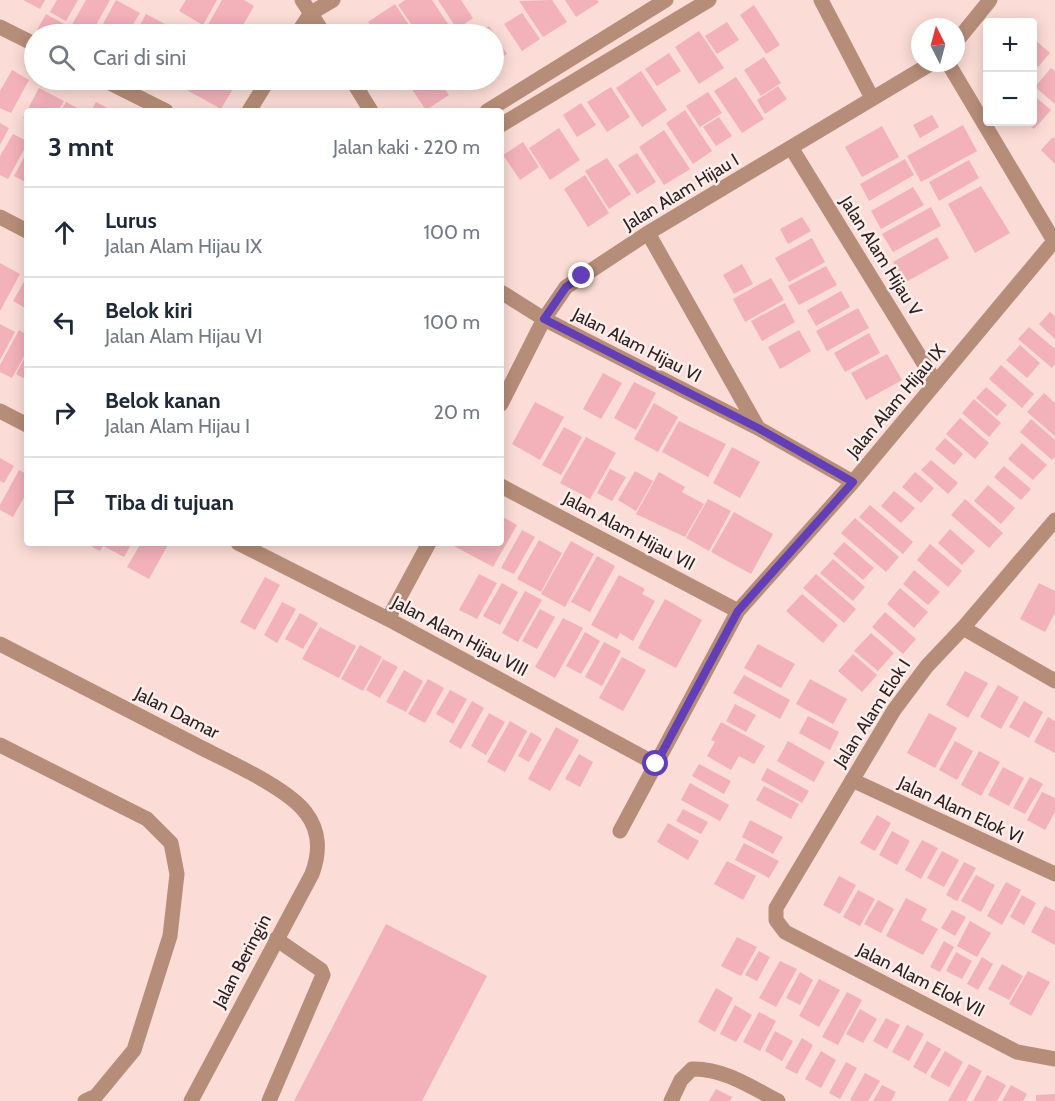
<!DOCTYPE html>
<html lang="id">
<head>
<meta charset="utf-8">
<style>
  :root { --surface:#fff; --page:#f6f6f7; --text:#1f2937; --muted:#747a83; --line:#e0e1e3 }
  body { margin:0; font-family:Cabin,sans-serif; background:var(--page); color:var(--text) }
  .controls { position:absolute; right:18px; top:18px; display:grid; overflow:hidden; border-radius:6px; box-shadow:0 3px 15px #0003 }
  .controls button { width:54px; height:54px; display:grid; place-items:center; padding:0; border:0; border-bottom:2px solid var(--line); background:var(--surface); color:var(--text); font:30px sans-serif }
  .compass { position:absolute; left:911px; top:18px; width:54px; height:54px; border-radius:50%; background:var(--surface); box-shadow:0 3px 15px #0003; rotate:354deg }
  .stop { position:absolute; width:18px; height:18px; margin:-14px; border:4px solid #623fb7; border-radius:50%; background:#fff }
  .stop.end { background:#623fb7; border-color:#fff; box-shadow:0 2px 6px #0008 }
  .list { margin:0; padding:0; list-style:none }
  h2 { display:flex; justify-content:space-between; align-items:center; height:78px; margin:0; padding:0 24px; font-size:26px }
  h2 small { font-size:20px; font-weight:400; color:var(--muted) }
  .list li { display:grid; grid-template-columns:39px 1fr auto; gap:18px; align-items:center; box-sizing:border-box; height:90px; padding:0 24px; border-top:2px solid var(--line) }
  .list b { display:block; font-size:22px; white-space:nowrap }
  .list p { margin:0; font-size:20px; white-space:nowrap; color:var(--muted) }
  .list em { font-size:20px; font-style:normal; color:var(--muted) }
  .icon { flex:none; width:33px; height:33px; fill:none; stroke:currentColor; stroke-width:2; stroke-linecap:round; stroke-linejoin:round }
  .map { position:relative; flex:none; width:1055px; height:1101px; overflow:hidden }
  .search { position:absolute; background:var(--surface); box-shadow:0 3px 15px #0003; left:24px; top:24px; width:480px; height:66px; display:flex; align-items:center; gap:15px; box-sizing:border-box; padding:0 21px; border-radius:33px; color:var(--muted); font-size:22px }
  .panel { position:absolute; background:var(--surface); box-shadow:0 3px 15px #0003; left:24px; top:108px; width:480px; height:438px; border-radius:6px }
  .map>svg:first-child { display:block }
</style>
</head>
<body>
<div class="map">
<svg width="1055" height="1101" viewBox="0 0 1055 1101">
  <rect width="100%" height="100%" fill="#fcdcd6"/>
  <path fill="#f3b1ba" d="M23,0H45L40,9Z
    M57,0H78L66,21L50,12Z
    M86,0H110L91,34H82L70,28Z
    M116,0L140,13L127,34H101L98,33Z
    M186,0H217L203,25L179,11Z
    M222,0H244L254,6L238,34H214L205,30Z
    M405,0H432L450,27L439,34H418L398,5Z
    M438,0H461L473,18L457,29Z
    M552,0L567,22L543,37L519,1Z
    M565,0H597L599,2L576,17Z
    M395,4L415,34H376L368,22Z
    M754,5L780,45L766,54L740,15Z
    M522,13L540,39L522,51L504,24Z
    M46,14L66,25L61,34H45L37,30Z
    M146,14L167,25L162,34H135Z
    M727,22L739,40L717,54L705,36Z
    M489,26L507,54L494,63V34H476Z
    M699,31L724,68L699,84L675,47Z
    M1034,39L1050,53L1038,67L1032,62Z
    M669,53L681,71L657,86L645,69Z
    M764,57L781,83L761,96L744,70Z
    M1051,68L1055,71V104L1035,87Z
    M12,70L29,80L11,113L0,108V91Z
    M641,71L667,110L642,127L616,88Z
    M736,77L764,119L742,133L714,91Z
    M179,80H238L221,109L176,84Z
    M418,80H438L449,95L426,110L409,85Z
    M778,86L787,99L765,114L757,100Z
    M611,87L630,117L607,132L587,102Z
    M39,88L64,101L58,111H27V120L23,118Z
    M708,92L722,113L700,127L686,106Z
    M1032,94L1051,110L1034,129L1026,122H1032Z
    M66,102L83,111H61Z
    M96,102L113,111H91Z
    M581,103L596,125L577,137L563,115Z
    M685,110L712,151L693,164L666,123Z
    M932,115L939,127L920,138L913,125Z
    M719,117L732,136L716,146L703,127Z
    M0,123L9,128L0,145Z
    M963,125L977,151L921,182L907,156Z
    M882,126L899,157L862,177L845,147Z
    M559,128L580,160L550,180L529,148Z
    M664,130L690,169L664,185L639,147Z
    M13,134L27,141V144L8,179L0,175V156Z
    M1053,137L1055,139V164L1041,150Z
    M523,142L539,167L520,180L503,155Z
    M27,152V183L14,176Z
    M637,153L656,182L637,194L618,165Z
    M607,158L631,194L609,209L585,171Z
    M905,159L914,175L869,201L860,184Z
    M969,160L979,178L939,201L929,182Z
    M585,175L609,213L588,227L564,189Z
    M981,186L1010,233L975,253L948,204Z
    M913,187L924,205L881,229L871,211Z
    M931,207L941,226L893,252L882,234Z
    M802,217L811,231L788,244L780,229Z
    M937,237L949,258L904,283L893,262Z
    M812,238L825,262L789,282L775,258Z
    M0,263L20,274L0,311Z
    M742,264L753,284L734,294L723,275Z
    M826,266L837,285L799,305L788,286Z
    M771,278L784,300L745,322L733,299Z
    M25,280L27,281V309L13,301Z
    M841,291L850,307L816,326L807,310Z
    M785,303L795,322L762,341L751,321Z
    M858,308L869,328L827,351L816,331Z
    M1050,312L1055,316V339L1039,324Z
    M0,324L15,332L0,360Z
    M1029,327L1055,349V364L1052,368L1018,339Z
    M19,330L27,335V351L12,378L0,372V365Z
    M799,330L811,351L780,369L768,347Z
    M869,333L880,353L845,372L834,353Z
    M1020,345L1040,363L1027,378L1006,360Z
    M27,353V380L16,374Z
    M887,354L902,380L866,400L851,373Z
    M1001,365L1034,394L1022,408L989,379Z
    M603,373L622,383L601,419L583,409Z
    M634,382L656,393L636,430L614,418Z
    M986,387L1007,405L997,416L976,398Z
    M1044,393L1055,403V436L1027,412Z
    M974,399L1001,423L989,437L962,413Z
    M535,402L564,417L540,460L512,444Z
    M654,403L678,417L658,452L634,439Z
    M960,418L989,443L975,459L946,434Z
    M1031,419L1055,440V457L1052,460L1020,432Z
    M679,421L726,444L708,477L662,452Z
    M564,427L582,437L561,475L542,465Z
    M586,437L616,453L590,499L560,483Z
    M945,438L963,454L954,465L935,449Z
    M1022,443L1047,465L1033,480L1008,459Z
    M732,447L760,462L740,498L713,483Z
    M0,458L14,466L4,483L0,481Z
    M931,460L958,483L948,494L921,470Z
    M1004,466L1031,489L1021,500L994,477Z
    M610,469L626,477L612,501L597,493Z
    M19,470L27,474V492L13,517L0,510V505Z
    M635,471L653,481L636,511L618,500Z
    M659,472L685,487L682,492L704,504L685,537L636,514Z
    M915,472L934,488L921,503L902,487Z
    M988,485L1015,508L1001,524L974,501Z
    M894,491L915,508L901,523L881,506Z
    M708,499L731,511L709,551L686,538Z
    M965,499L1003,533L989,548L951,515Z
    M870,505L913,542L903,554L859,517Z
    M734,512L773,534L751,574L711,552Z
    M501,516L517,525L493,567L454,546L456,543H501Z
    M855,518L899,557L886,572L841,533Z
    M950,529L975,551L962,565L938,543Z
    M522,530L535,537L514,574L501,568Z
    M539,540L562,553L541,592L517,579Z
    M571,541L594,554L565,607L541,594Z
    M844,542L874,568L863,580L833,554Z
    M85,543H132L124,557L103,546L100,551Z
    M141,543H169L149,579L127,567Z
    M930,544L962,571L948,587L917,560Z
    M597,556L615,566L590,612L571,602Z
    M833,559L865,587L853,601L820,573Z
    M914,570L940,592L928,605L903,584Z
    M479,574L497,583L477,619L459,610Z
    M816,574L856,609L844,623L803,588Z
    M619,575L645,589L642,594L655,601L633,641L620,633L617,639L591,625Z
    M265,577L280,585L255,630L240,622Z
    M502,583L518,592L500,625L483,616Z
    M1039,583L1055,591V613L1045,632L1020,619Z
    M900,588L928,612L914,628L887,604Z
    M525,591L542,600L518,642L502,633Z
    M802,594L838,625L823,643L786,611Z
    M665,599L702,620L676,668L638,648Z
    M282,602L296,609L277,643L264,635Z
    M540,609L555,617L537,649L522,641Z
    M885,612L916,639L903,654L872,627Z
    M300,613L318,623L303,649L285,639Z
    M563,618L583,628L555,678L535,667Z
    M320,627L339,637L326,660L339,637L356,646L339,678L302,659Z
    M585,632L600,641L581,674L566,666Z
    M871,633L894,653L878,671L854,651Z
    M604,642L621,651L602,686L585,677Z
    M758,644L795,664L781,688L744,668Z
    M360,645L382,657L363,691L341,679Z
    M853,654L877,675L862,692L838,671Z
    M622,657L646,670L623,711L599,698Z
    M383,659L398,667L380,698L366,690Z
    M404,670L423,681L406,712L386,702Z
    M965,671L988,683L968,718L946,705Z
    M744,675L790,700L780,719L733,693Z
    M428,679L444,688L425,723L408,714Z
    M810,679L847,699L833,724L796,704Z
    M998,685L1019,697L1001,729L980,717Z
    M450,690L467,699L453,724L436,714Z
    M472,701L484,708L461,749L449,742Z
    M1024,701L1043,712L1029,738L1009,727Z
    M735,704L756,715L746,732L726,721Z
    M489,713L505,722L486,755L471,746Z
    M929,713L957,728L935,768L907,753Z
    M808,716L839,732L830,750L799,733Z
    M1048,717L1055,721V753L1034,742Z
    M510,721L527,731L505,772L487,762Z
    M721,722L765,746L754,764L739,756L731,770L707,756L715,742L711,740Z
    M556,727L579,740L550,791L528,779Z
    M531,732L542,739L529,762L518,756Z
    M788,741L825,762L814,782L777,761Z
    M955,741L973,751L957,780L939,770Z
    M979,751L1000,762L981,796L961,785Z
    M579,754L593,762L580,787L565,779Z
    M699,764L731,781L724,794L692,776Z
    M1003,767L1024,778L1009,806L988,795Z
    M767,768L809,791L802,803L761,780Z
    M1030,777L1043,784L1025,814L1013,808Z
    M690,783L729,805L720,821L681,800Z
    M764,786L799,804L791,819L756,800Z
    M1042,792L1055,798V812L1045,830L1027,820Z
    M683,809L708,822L701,834L676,821Z
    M877,815L891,823L875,851L860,843Z
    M750,820L783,837L773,854L742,837Z
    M668,823L699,841L688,860L657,842Z
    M892,831L910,841L897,865L879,855Z
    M922,840L938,848L921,879L905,870Z
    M744,843L779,861L769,878L735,860Z
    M942,851L959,860L944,887L927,878Z
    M727,861L756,876L743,900L714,884Z
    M964,862L976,868L957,901L946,895Z
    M976,875L995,885L981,912L961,901Z
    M839,876L856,885L840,914L823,905Z
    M1006,882L1021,890L1002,925L987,916Z
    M858,890L875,899L860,926L843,917Z
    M1022,895L1036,903L1024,925L1010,917Z
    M906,898L927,909L921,920L938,929L923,955L886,936Z
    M878,900L894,909L881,933L864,924Z
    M1045,906L1055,911V945L1031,932Z
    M952,910L966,917L955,936L941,928Z
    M970,921L991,933L977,957L957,946Z
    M386,924L487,976L422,1101H294Z
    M737,937L757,947L741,976L721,966Z
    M944,941L954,947L940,972L930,967Z
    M759,951L770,957L757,981L745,975Z
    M956,952L972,961L962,979L946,971Z
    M982,957L993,964L978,990L967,984Z
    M780,961L797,969L776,1007L759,998Z
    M1002,964L1023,976L1009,1000L988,989Z
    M1028,971L1050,982L1031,1016L1009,1004Z
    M800,972L813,980L800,1005L786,998Z
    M819,979L840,990L819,1027L799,1016Z
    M716,988L733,998L715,1032L698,1022Z
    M847,992L862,1000L838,1045L822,1037Z
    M735,1005L752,1015L736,1042L720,1034Z
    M860,1009L877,1019L863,1043L846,1034Z
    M759,1012L776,1021L760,1051L743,1042Z
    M886,1018L900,1025L887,1049L873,1041Z
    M907,1025L924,1034L909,1061L892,1052Z
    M775,1031L793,1041L782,1061L765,1051Z
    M802,1038L813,1045L797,1074L785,1068Z
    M927,1041L941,1049L926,1074L913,1067Z
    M821,1051L836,1060L821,1088L805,1079Z
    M945,1051L963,1062L949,1087L930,1077Z
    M846,1062L857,1068L840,1099L829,1093Z
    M969,1064L982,1071L966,1101H948Z
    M865,1073L880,1081L868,1101H852L850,1100Z
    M987,1075L1006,1085L997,1101H973Z
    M882,1085L896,1092L891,1101H873Z
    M1011,1085L1027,1094L1023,1101H1002Z
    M716,1089L732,1097L730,1101H709Z
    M1055,1094V1101H1036V1095Z"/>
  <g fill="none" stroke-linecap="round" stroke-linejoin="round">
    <path stroke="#b68d78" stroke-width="15" d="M302,0L324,34
      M821,0L872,98
      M0,27L34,44
      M297,34L311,13L333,0
      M956,42L990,0
      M948,63L1054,241
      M104,80L166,111
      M352,80L371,111
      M249,111L268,80
      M487,111L666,0
      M501,125L709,0
      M792,149L936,383
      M0,217L27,231
      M648,233L758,428
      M501,292L544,319L758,428L853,482
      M501,404L544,319L566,287L648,233L932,63
      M0,411L27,425
      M501,486L738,611
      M1055,520L963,628L927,666L894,710L776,908V920L785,932L1017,1052L1055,1059
      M238,543L388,619L656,764
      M388,619L429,543
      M963,628L1055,681
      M0,644C66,678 132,712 198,746C227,761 288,788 306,813C320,831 320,853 312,874L191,1101
      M0,745L147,819L171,843L177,874L170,936L134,1050L96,1096L85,1101
      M852,780L1055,874
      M620,831L738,611L853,482L1055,240
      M269,1101L323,975L321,970L276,939
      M671,1101L681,1080L692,1069C723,1068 751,1087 778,1101"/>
  </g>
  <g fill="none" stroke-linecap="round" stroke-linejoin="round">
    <path stroke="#623fb7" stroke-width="8" d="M582,276L566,287L544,319L758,428L853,482L738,611L656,764"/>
  </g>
  <g text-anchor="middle" stroke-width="5" stroke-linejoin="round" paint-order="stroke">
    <g font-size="18" fill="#2e2220" stroke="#fbeeec">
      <text transform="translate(681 192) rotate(-31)" y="6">Jalan Alam Hijau I</text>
      <text transform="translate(881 256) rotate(58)" y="6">Jalan Alam Hijau V</text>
      <text transform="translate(637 345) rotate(27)" y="6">Jalan Alam Hijau VI</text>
      <text transform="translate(896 401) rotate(-50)" y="6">Jalan Alam Hijau IX</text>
      <text transform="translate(629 531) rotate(28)" y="6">Jalan Alam Hijau VII</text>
      <text transform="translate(460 636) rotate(28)" y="6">Jalan Alam Hijau VIII</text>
      <text transform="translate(177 713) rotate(27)" y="6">Jalan Damar</text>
      <text transform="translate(872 713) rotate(-57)" y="6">Jalan Alam Elok I</text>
      <text transform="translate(961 810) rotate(25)" y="6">Jalan Alam Elok VI</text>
      <text transform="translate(242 961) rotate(-62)" y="6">Jalan Beringin</text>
      <text transform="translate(921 980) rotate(27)" y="6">Jalan Alam Elok VII</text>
    </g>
  </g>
</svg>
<div class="controls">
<button>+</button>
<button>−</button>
</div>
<svg class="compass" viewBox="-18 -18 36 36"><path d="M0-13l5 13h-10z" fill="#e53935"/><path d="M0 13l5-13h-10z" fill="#747a83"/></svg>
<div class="stop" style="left:656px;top:764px"></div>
<div class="stop end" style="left:582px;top:276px"></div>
<div class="search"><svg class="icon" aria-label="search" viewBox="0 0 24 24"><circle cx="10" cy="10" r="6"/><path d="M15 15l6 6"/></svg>Cari di sini</div>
<section class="panel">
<h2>3 mnt<small>Jalan kaki · 220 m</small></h2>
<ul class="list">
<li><svg class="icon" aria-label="ahead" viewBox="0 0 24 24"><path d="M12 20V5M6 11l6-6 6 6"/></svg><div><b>Lurus</b><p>Jalan Alam Hijau IX</p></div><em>100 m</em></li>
<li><svg class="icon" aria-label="left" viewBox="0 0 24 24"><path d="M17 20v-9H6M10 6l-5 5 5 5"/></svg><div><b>Belok kiri</b><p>Jalan Alam Hijau VI</p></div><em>100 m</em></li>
<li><svg class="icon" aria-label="right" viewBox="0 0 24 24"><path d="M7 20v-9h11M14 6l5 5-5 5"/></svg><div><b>Belok kanan</b><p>Jalan Alam Hijau I</p></div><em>20 m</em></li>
<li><svg class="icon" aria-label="arrive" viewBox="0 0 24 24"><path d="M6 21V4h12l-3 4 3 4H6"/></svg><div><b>Tiba di tujuan</b></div></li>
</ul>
</section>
</div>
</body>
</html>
